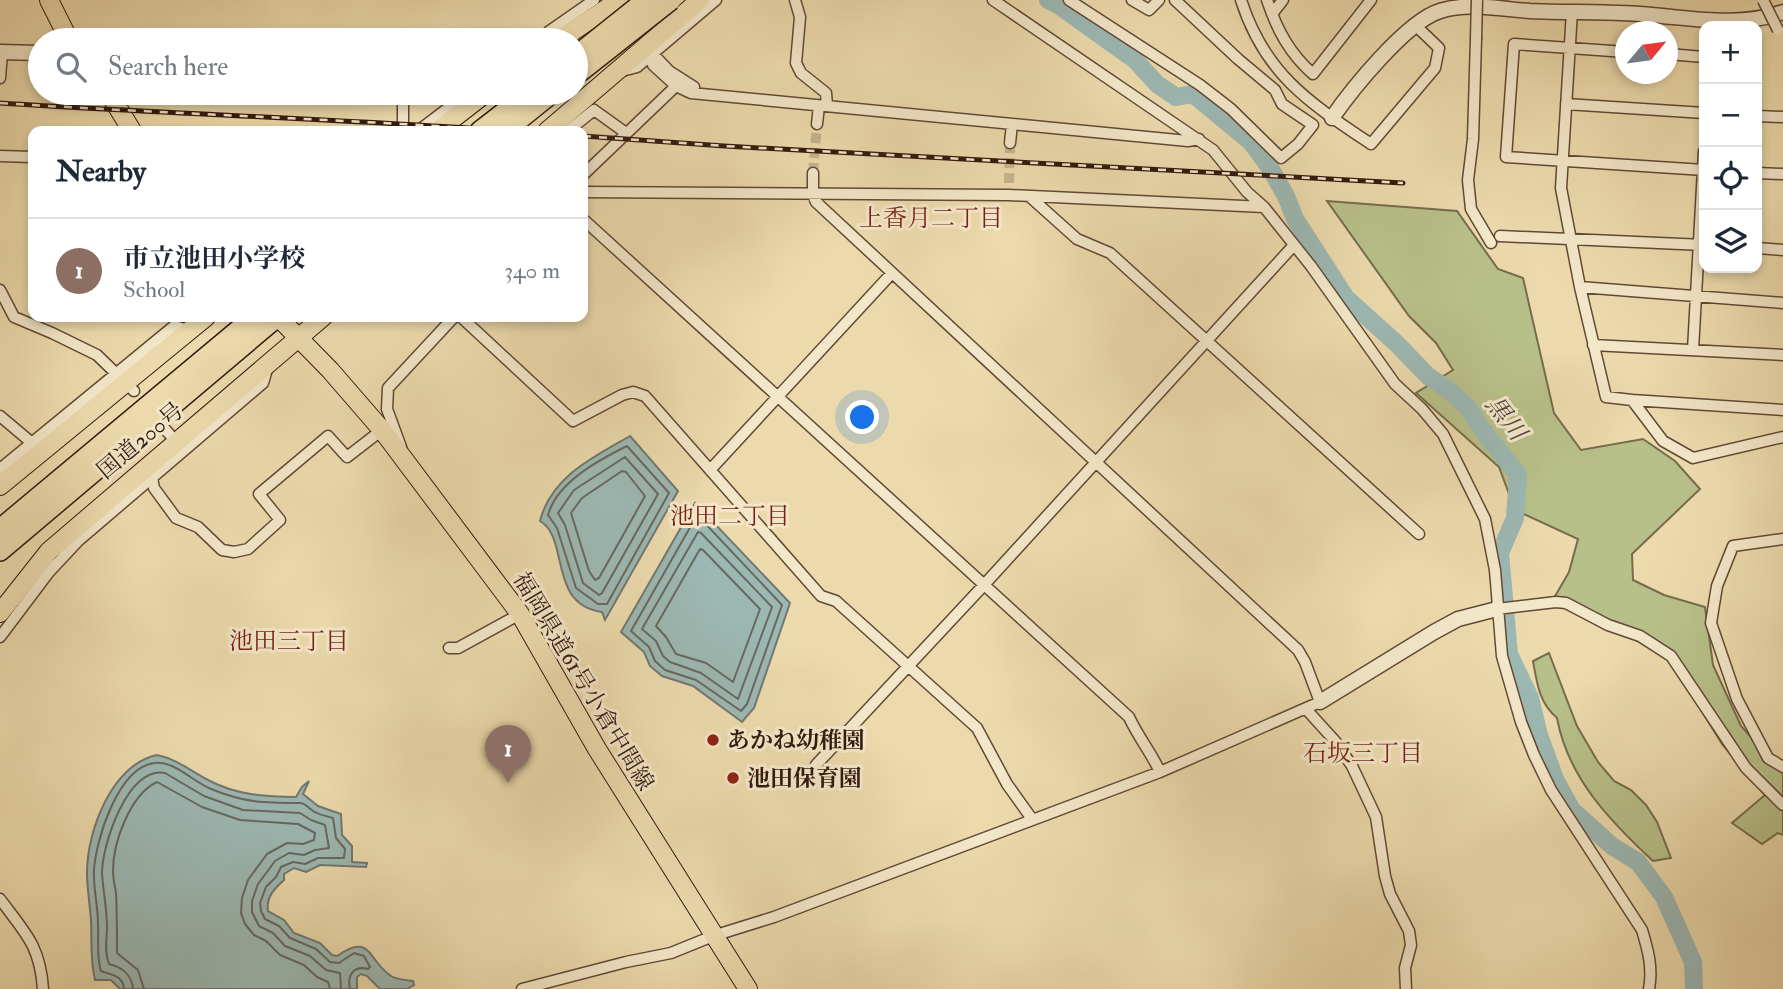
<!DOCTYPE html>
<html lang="en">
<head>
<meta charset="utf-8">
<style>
  :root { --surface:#fff; --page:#f6f6f7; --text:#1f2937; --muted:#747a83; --line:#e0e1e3; --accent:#8f2418 }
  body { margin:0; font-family:"IM FELL Double Pica","Noto Serif JP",serif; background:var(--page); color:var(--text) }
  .controls { position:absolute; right:21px; top:21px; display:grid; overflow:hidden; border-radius:14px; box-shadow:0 4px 10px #0003 }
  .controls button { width:63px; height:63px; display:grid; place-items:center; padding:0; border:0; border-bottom:2px solid var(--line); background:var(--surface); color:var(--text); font:35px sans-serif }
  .compass { position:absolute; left:1615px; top:21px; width:63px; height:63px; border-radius:50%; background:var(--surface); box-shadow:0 4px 10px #0003; rotate:61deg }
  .you { position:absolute; left:863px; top:418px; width:24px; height:24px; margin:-18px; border:5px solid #fff; border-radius:50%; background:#1a73e8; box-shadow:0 0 0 10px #1a73e833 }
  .badge { display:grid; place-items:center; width:46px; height:46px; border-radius:50%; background:var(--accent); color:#fff; font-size:23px; font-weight:700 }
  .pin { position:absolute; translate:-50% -58px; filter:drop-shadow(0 2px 4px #0008) }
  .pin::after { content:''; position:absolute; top:37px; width:24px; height:21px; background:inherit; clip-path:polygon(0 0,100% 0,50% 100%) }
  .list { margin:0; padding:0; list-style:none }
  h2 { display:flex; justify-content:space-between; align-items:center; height:91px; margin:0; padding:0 28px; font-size:30px }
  h2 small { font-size:23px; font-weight:400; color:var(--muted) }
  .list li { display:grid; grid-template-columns:46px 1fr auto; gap:21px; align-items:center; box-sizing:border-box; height:105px; padding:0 28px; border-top:2px solid var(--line) }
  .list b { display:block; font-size:26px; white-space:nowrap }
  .list p { margin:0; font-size:23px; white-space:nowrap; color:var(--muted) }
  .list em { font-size:23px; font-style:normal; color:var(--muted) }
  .icon { flex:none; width:38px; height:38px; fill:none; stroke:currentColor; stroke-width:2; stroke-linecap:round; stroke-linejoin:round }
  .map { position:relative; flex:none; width:1783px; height:989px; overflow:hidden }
  .search { position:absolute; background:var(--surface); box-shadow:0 4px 10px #0003; left:28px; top:28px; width:560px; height:77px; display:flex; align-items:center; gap:18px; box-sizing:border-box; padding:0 24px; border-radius:38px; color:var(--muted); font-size:26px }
  .panel { position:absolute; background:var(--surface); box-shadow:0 4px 10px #0003; left:28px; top:126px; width:560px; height:196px; border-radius:14px }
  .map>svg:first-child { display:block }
</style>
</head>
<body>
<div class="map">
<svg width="1783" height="989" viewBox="0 0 1783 989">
  <rect width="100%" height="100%" fill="#ecdaac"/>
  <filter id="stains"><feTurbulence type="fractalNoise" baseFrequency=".00286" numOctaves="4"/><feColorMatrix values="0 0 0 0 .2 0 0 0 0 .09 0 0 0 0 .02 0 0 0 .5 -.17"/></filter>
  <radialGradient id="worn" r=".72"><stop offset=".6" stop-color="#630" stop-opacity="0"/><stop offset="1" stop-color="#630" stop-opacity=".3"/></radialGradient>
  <path fill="#b8c089" stroke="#766c4c" stroke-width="2" d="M1327,201L1457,211L1498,269L1523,278L1554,413L1581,450L1643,439L1675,461L1700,489L1632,554L1633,580L1664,595L1705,607L1713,665L1741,726L1783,773V835L1778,833L1762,844L1732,823L1765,795L1722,744L1671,661L1565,598H1554L1569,572L1578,539L1515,510L1499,467L1416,393L1453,370L1436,343L1409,316Z
    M1549,653L1577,726L1598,762L1614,781L1631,790L1646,805L1657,822L1671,858L1653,861C1610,821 1568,778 1557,718C1539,703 1537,683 1533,661Z"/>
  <path fill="#9cb8b3" stroke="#727871" stroke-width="2" d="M630,436L678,491L605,620L602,612C547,604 570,538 540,521C551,477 593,457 630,436Z
    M695,503L790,603L754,708L742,722L693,686L662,676L650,666L644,652L621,632Z
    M157,755C177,759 192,772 210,781C237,795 266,797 296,797L302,787L309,781L303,794L318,806L341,814L342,835L352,846V862L367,863L366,867L320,865L306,872L294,868L284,874V880C274,889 266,897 268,911L284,920L294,933L320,943L332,955L337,956C372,932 367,960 391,976C398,980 406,980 413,981L414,985L407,989H380L367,976L361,974L357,977V989H120L111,980H95C90,959 92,942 91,921C90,905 87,888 87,873C87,830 112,765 157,755Z"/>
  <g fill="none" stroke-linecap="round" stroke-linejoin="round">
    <path stroke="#686861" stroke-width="2" d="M627,446L669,493L607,604H598L576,588L557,528L548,515C557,482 599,460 627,446Z
      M625,457L658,494L602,593L599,595L583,583L565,525L558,513L574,490Z
      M622,471L626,472L645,496L599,578L595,580L589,571L571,513L582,498Z
      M696,517L700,518L782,605L747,704L741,711L696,680L665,670L655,661L649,647L631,631Z
      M698,532L701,533L772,607L738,699L701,673L670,662L663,656L656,641L642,629Z
      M700,549L703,550L760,609L733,682L706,663L676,654L666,637L656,626Z
      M124,989C123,975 111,975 101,971C96,955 99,940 98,923C98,906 93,887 94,870C96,839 118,768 154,763C174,760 193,782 211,789C245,803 265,803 300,803C305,803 309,808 313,811C319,815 327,816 333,818L336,838L345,849L344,858H318L305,864L293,862L281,867L276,877L266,887L260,903L261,911L265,919L279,926L290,938L316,949L330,962L339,963L354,953L364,956L370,967L368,969C353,965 347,976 350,989
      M133,989C132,975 122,967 109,964C104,952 107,939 107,927C107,909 103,891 102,873C102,845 128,765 165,773L204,796L243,810L300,813L311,820L325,825L329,848L315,850L304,855L289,853L275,861L258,884L252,901V912L259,926L273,933L285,946L310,956L326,970L340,973L341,989
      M144,989L138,970L117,953C117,933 117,913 116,893C115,886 113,879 113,871C113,842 130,795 157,782L202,807L240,820L298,824L315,833L314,840L303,844L287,843L267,854L248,880L242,898L241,913L245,924L254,935L266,941L280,955L304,965L317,977L328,982L330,989"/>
    <path stroke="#9cb8b3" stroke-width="18" d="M1048,0L1058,5L1135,60L1157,84L1176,97L1193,94L1251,142L1270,168L1286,196L1295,219L1346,298L1396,343L1428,376L1450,391L1469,409L1481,428L1518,475L1515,518L1500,553L1509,654L1530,698L1539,735L1555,779L1572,810L1612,846L1638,862L1664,897L1693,962L1694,989"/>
    <path stroke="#c7b38d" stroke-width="10" stroke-dasharray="10 5" stroke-linecap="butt" d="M813,173L817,124
      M1009,183L1010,143"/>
    <g stroke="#614936" stroke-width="13">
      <path id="minor" d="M795,0L800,17L796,63L801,73L826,93L827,106
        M993,0L1213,150L1247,192L1264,207L1311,266L1395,384L1422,409L1443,434L1485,519L1495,570L1502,656L1521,722L1534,755L1551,790L1642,930C1648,950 1653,968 1649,989
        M1069,0L1200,85L1231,109L1281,158L1298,144L1313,125L1282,104L1275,90L1238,59L1175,0
        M1132,0L1149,10L1159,0
        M1241,0C1265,75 1310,103 1371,144L1435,68L1439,48L1415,25
        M1267,0C1277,30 1290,54 1313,74L1371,0
        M1572,11L1561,188L1580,287L1606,397L1632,400L1663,441L1693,458L1783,437
        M1272,14L1283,0
        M1476,39L1473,139L1468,180L1471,209L1491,243
        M546,40L548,32L594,0
        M1626,52L1514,44L1506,157L1704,170
        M653,54L669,71L694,87
        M1668,54L1704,57
        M653,65L676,86L691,93L1188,141L1199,139
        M622,71L637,67L716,0
        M0,78L2,53
        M1566,104L1704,113
        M1757,116L1783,117
        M817,124L819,106
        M403,131V93
        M418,131L468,93
        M568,131L594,110L626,133
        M1010,143L1012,124
        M0,156L33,157
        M1757,173L1783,174
        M583,175L676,86
        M583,192L1009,195L1264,207
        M1029,196L1077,239L1110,253L1419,534
        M583,219L1129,717C1138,737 1151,752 1160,772
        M1500,236L1704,245
        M1757,248L1783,250
        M1580,287L1783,303
        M0,290L14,317L52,333L97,355L134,391
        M461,317L573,421L622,395L633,392L645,396L821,596L836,601L977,728L1007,784L1032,819
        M1593,345L1783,355
        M1693,350L1704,151
        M1632,400L1783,410
        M0,416L32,443
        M164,428L179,445
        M401,447L387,409L388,388L454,317
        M0,469L174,326L189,330
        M710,470L892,273
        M151,473L154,488L176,518L198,527L222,550L234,552L248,549L280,520L259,494L328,436L347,457L382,430
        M1783,539L1733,546L1717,586L1711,623L1737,699L1768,758L1783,767
        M1497,609L1556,602L1566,603L1608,625L1640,636L1671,656L1746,768L1783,805
        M0,637L49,572L78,541L263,383L268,366
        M449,648H458L520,614
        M1306,709L1335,741L1352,766L1376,817L1385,876L1390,894L1409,931L1411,945L1405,968L1406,989
        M816,765L983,586L1294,245
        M0,899C25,933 40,945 43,989
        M522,989L626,962L671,953L713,936L774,917L1160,772L1320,702L1305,662L1298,650L816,202L813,195V173"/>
    </g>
    <g stroke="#614936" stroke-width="17">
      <path id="tertiary" d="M0,52L40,53
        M1332,118C1352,89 1407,21 1440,11C1468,2 1501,9 1530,11C1574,13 1618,11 1662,16C1703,20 1744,26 1783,12
        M1320,702L1434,632L1458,619L1497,609"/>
    </g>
    <g stroke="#33190f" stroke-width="20">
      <path id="primary" d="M49,0L69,40
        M109,93L132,131
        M278,317L330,370L382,430L520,614L597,749L748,989"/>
    </g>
    <g stroke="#33190f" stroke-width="20">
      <path id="trunk" d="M560,40L619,0
        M437,131L486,93
        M547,131L700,0
        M0,486L206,317
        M0,613L49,551L323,317"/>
    </g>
    <g stroke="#33190f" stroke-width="22">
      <path id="motorway" d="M480,131L529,93
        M505,131L552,93
        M0,529L254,317
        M0,551L277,317"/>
    </g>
    <use href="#minor" stroke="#f3e7c9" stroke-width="10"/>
    <use href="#tertiary" stroke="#f3e7c9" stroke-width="14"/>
    <use href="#primary" stroke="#ecdaac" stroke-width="18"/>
    <use href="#trunk" stroke="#ecdaac" stroke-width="18"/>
    <use href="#motorway" stroke="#ecdaac" stroke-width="19"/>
    <g stroke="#33190f" stroke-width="5">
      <path id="rail" d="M0,103C171,114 342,119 513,131
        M583,136L724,146L1403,183"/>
    </g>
    <use href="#rail" stroke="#f3e7c9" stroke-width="2.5" stroke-dasharray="8" stroke-linecap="butt"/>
    <g stroke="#614936" stroke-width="13" stroke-linecap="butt">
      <path id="minor-bridge" d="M1763,0L1778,30
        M1476,39L1477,0"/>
    </g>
    <g stroke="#33190f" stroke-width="22" stroke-linecap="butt">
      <path id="motorway-bridge" d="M576,56L646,0
        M576,75L671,0"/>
    </g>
    <use href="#minor-bridge" stroke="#f3e7c9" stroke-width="10"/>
    <use href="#motorway-bridge" stroke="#ecdaac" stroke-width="19"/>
  </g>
  <g fill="#8f2418" stroke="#f3e7c9" stroke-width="2.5">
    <circle cx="713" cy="740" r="7"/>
    <circle cx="733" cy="778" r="7"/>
  </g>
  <g text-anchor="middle" stroke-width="6" stroke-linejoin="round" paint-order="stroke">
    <g font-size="23" fill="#33190f" stroke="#f3e7c9">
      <text transform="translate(140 440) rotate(-40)" y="8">国道200号</text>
      <text transform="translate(584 681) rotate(59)" y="8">福岡県道61号小倉中間線</text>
    </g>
    <g font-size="23" font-weight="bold" fill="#33190f" stroke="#f3e7c9" text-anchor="start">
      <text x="727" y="748">あかね幼稚園</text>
      <text x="747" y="786">池田保育園</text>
    </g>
    <g font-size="24" fill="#7a1f14" stroke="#f3e7c9">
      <text x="931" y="226">上香月二丁目</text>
      <text x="730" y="524">池田二丁目</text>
      <text x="289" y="649">池田三丁目</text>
      <text x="1363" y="761">石坂三丁目</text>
    </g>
    <g font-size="24" font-style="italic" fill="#524940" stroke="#f3e7c9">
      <text transform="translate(1506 418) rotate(52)" y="8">黒川</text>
    </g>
  </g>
  <rect width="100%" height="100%" filter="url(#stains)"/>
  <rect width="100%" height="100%" fill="url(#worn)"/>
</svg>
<div class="controls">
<button>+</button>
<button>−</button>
<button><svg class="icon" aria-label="locate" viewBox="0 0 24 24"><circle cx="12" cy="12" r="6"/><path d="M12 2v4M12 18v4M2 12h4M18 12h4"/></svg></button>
<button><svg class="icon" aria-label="layers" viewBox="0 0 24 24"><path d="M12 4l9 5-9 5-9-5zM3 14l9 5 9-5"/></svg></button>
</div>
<svg class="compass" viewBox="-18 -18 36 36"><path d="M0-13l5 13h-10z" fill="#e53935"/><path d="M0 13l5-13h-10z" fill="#747a83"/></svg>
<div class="you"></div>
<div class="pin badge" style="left:508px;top:783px;background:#8d6e63">1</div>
<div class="search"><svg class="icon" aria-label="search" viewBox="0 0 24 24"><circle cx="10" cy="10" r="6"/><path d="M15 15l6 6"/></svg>Search here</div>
<section class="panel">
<h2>Nearby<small></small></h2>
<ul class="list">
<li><span class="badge" style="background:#8d6e63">1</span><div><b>市立池田小学校</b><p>School</p></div><em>340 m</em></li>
</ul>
</section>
</div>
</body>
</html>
